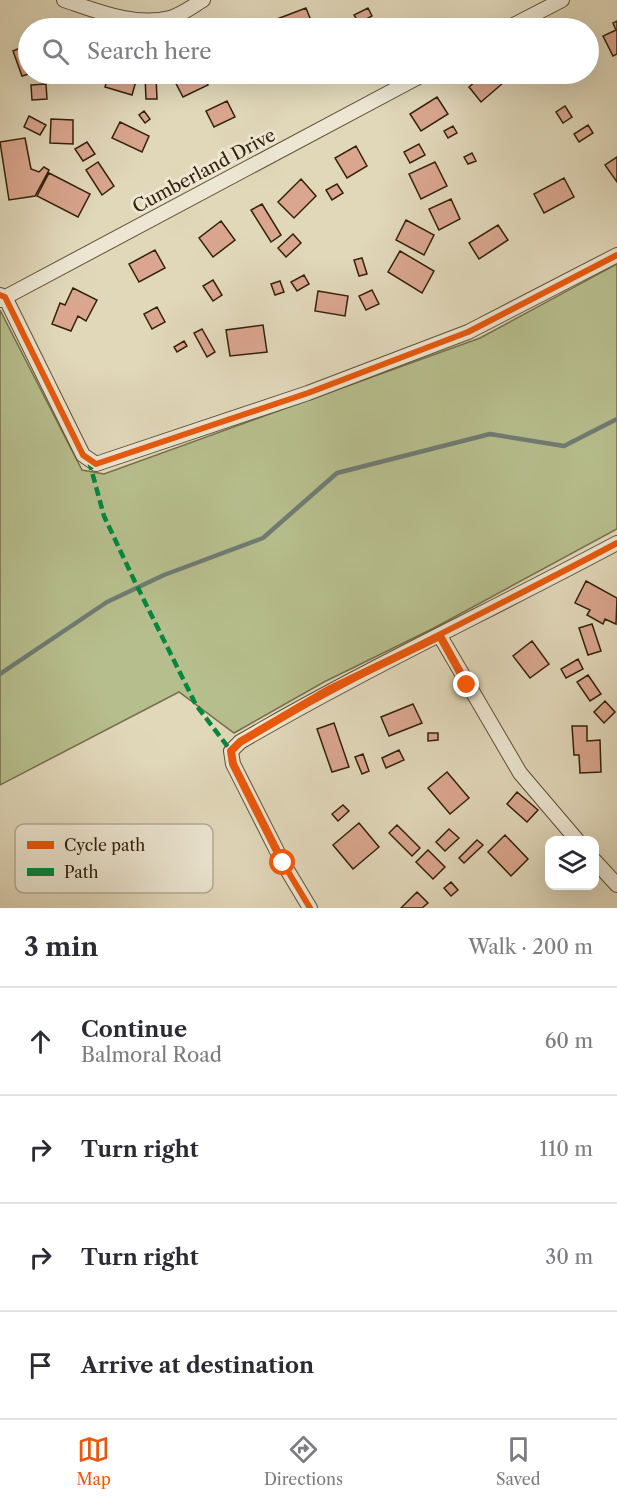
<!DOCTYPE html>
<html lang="en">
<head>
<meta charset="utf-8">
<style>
  :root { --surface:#fff; --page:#f2f2f3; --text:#2b2b33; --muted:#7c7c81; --line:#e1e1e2; --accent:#ea580c }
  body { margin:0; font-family:"Libre Caslon Text",serif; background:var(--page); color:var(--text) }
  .controls { position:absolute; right:18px; bottom:18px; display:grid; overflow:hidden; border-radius:12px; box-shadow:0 6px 24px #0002 }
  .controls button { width:54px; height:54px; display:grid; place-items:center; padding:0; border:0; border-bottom:2px solid var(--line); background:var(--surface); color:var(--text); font:30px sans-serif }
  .stop { position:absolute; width:18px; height:18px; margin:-14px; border:4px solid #ea580c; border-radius:50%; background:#fff }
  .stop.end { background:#ea580c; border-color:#fff; box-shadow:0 2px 6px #0008 }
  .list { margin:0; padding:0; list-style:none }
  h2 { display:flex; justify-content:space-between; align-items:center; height:78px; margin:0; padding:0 24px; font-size:26px }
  h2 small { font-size:20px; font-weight:400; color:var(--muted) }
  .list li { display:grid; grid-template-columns:39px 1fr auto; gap:18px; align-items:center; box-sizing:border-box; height:108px; padding:0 24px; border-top:2px solid var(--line) }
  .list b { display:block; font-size:22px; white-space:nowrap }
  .list p { margin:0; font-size:20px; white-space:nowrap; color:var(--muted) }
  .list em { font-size:20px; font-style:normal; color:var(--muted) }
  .icon { flex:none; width:33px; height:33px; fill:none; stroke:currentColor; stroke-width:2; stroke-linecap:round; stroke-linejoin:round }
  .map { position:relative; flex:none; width:617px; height:908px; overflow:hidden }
  .search { position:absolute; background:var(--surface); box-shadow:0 6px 24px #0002; left:18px; right:18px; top:18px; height:66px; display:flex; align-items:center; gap:15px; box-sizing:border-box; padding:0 21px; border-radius:33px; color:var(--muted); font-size:22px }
  .sheet { height:510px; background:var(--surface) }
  nav { display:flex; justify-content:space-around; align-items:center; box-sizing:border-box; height:84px; border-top:2px solid var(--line); background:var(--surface); font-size:16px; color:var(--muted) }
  nav a { display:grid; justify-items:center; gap:3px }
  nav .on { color:var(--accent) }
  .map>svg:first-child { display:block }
</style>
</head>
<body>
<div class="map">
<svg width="617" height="908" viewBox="0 0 617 908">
  <rect width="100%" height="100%" fill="#e1d8ba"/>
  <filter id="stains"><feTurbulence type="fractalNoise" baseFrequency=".00333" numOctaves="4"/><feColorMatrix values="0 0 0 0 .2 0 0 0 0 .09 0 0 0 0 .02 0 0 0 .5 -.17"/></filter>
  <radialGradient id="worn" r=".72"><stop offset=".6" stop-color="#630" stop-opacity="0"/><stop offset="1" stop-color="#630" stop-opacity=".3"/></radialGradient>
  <path fill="#b7be8d" stroke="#76704c" stroke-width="1.5" d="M617,264V529L434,628L324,682L234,733L179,692L0,785V310L82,470L104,474L480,338Z"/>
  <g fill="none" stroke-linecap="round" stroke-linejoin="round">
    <path stroke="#6f7c72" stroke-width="4.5" d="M0,674L107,602L164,575L263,538L337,473L490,434L564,446L617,419"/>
  </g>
  <path fill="#daa68f" stroke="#34220a" stroke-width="1.5" d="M306,8L314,28H281L277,19Z
    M368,8L372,16L359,23L354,15Z
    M617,21V54L613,56L603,36L616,30L613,23Z
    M28,45L29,74L22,76L13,51Z
    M109,74H138L132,95L105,87Z
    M171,74H202L208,85L183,97Z
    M484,74H495L503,83L481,102L469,87Z
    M145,77H156L157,99H146Z
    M46,84L47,99L32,100L31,85Z
    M437,97L448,114L421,131L410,114Z
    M227,101L235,117L214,127L206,111Z
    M565,106L572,117L563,123L556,112Z
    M144,111L150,119L145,123L139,115Z
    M29,116L46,125L40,135L24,127Z
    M51,119L73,120V144L50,143Z
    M120,122L149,136L142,152L112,138Z
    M588,125L593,133L579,142L574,134Z
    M453,126L457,133L448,138L444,131Z
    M25,138L31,169L39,172L44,167L49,170L35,196L9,200L0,142Z
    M87,142L95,154L83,161L75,149Z
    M419,144L425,155L410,163L404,152Z
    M356,146L367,166L347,178L335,158Z
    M472,153L476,161L468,164L464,157Z
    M617,157V182L605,165Z
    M98,162L114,186L102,195L86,170Z
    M435,162L447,186L421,199L409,174Z
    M49,173L90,194L78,217L37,196Z
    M564,178L574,197L544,213L534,194Z
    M301,179L316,196L294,218L278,202Z
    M337,184L343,193L332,200L326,190Z
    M451,199L460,219L439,230L429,209Z
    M262,204L281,235L271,242L251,210Z
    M406,220L434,235L424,255L396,240Z
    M221,221L235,240L213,257L199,238Z
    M498,225L508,240L479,259L469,243Z
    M293,234L301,243L286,257L278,248Z
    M155,250L165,268L139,282L129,264Z
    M400,251L434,271L422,293L388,272Z
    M362,258L367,274L359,276L354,260Z
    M304,275L309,284L297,291L291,282Z
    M213,280L222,295L213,301L203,286Z
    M280,281L284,292L275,295L271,284Z
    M73,288L97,300L86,321L78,316L71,331L52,324L60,303L65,305Z
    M372,290L379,304L366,310L359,296Z
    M318,291L348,296L345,316L315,311Z
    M157,307L165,322L152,329L144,314Z
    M263,325L267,352L230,356L226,330Z
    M202,329L215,352L207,357L194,333Z
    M184,341L187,346L177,352L174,347Z
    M586,581L617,598L616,624L605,619L603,624L587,615L590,610L575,603Z
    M592,624L601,651L588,655L579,628Z
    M532,641L549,664L530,678L513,656Z
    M578,659L583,669L566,678L561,669Z
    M588,675L601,694L590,701L577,682Z
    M605,701L615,712L604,723L594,712Z
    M413,704L422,723L389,736L381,717Z
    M334,723L349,767L332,772L317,729Z
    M572,726H587V741L600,740L601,772L580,773L579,755H574Z
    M428,733H438V740L428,741Z
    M399,750L404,760L386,768L382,758Z
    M363,754L369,771L362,774L355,757Z
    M447,772L469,798L450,814L428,788Z
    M517,792L538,810L527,822L507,804Z
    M343,805L349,811L338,821L332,814Z
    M359,823L379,847L353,869L333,845Z
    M397,825L420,848L412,856L389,833Z
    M449,829L459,838L445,851L436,842Z
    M505,835L528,859L511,876L488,852Z
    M477,840L483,845L464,863L459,858Z
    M428,850L445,867L433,879L416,862Z
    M451,882L458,890L451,896L444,888Z
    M417,892L428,903L422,908H401Z"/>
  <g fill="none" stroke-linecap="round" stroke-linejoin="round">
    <g stroke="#5f5036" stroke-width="16">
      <path id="street" d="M64,0C97,11 135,27 170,18C181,15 193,6 203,0
        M508,28L562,0
        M0,295L5,297L83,455L96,464L308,393L468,332L617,255
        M0,300L424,74
        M440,636L520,773L577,840
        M594,860L617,885
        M310,908L283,863L233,764L231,751L240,742C363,670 492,610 617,543"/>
    </g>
    <use href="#street" stroke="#ece6d2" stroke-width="14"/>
    <path stroke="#00873e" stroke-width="4.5" stroke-dasharray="9 4.5" stroke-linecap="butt" d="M89,461L104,516L135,582L196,705L231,751"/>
    <g stroke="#ece6d2" stroke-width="10">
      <path id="cycleway" d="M0,295L5,297L83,455L96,464L308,393L468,332L617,255
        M310,908L283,863L233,764L231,751L240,742C363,670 492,610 617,543"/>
    </g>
    <use href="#cycleway" stroke="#e8590c" stroke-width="6"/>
  </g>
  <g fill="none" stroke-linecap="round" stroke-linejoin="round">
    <path stroke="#ea580c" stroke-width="8" d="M283,863L233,764L231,751L240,742L330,689L440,636L467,685"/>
  </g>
  <g text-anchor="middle" stroke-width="6" stroke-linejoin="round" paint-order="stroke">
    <g font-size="18" fill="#34220a" stroke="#ece6d2">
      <text transform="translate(204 171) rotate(-28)" y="6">Cumberland Drive</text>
    </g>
  </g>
  <rect x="15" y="824" width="198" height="69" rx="9" fill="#ece6d2" stroke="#b5ab96" stroke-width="1.5"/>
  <rect x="27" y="841" width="27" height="8" fill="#e8590c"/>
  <rect x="27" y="868" width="27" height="8" fill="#00873e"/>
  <g font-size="16" fill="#34220a">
    <text x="64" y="851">Cycle path</text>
    <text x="64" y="878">Path</text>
  </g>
  <rect width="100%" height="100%" filter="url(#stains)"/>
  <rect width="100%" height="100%" fill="url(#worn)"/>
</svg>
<div class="controls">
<button><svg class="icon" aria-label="layers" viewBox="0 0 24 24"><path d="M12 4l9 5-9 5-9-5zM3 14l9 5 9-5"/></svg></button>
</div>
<div class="stop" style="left:283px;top:863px"></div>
<div class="stop end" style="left:467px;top:685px"></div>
<div class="search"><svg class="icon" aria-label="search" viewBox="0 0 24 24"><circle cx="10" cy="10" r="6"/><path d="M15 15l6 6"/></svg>Search here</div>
</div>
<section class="sheet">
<h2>3 min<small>Walk · 200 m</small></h2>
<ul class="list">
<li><svg class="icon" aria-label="ahead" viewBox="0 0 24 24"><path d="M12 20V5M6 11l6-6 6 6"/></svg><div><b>Continue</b><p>Balmoral Road</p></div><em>60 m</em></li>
<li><svg class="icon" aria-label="right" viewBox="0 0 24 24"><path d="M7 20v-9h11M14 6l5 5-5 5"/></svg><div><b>Turn right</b></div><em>110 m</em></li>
<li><svg class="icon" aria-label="right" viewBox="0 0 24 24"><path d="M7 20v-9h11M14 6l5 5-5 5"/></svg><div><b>Turn right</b></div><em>30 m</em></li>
<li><svg class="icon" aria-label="arrive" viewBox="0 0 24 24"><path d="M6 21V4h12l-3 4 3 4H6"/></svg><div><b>Arrive at destination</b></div></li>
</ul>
</section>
<nav>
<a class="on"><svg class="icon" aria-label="map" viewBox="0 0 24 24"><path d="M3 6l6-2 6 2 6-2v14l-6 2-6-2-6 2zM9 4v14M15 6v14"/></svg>Map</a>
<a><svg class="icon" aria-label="directions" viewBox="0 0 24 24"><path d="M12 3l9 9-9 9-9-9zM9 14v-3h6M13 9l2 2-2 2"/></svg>Directions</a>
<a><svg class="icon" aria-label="saved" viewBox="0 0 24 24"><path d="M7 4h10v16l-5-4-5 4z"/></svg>Saved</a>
</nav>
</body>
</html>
